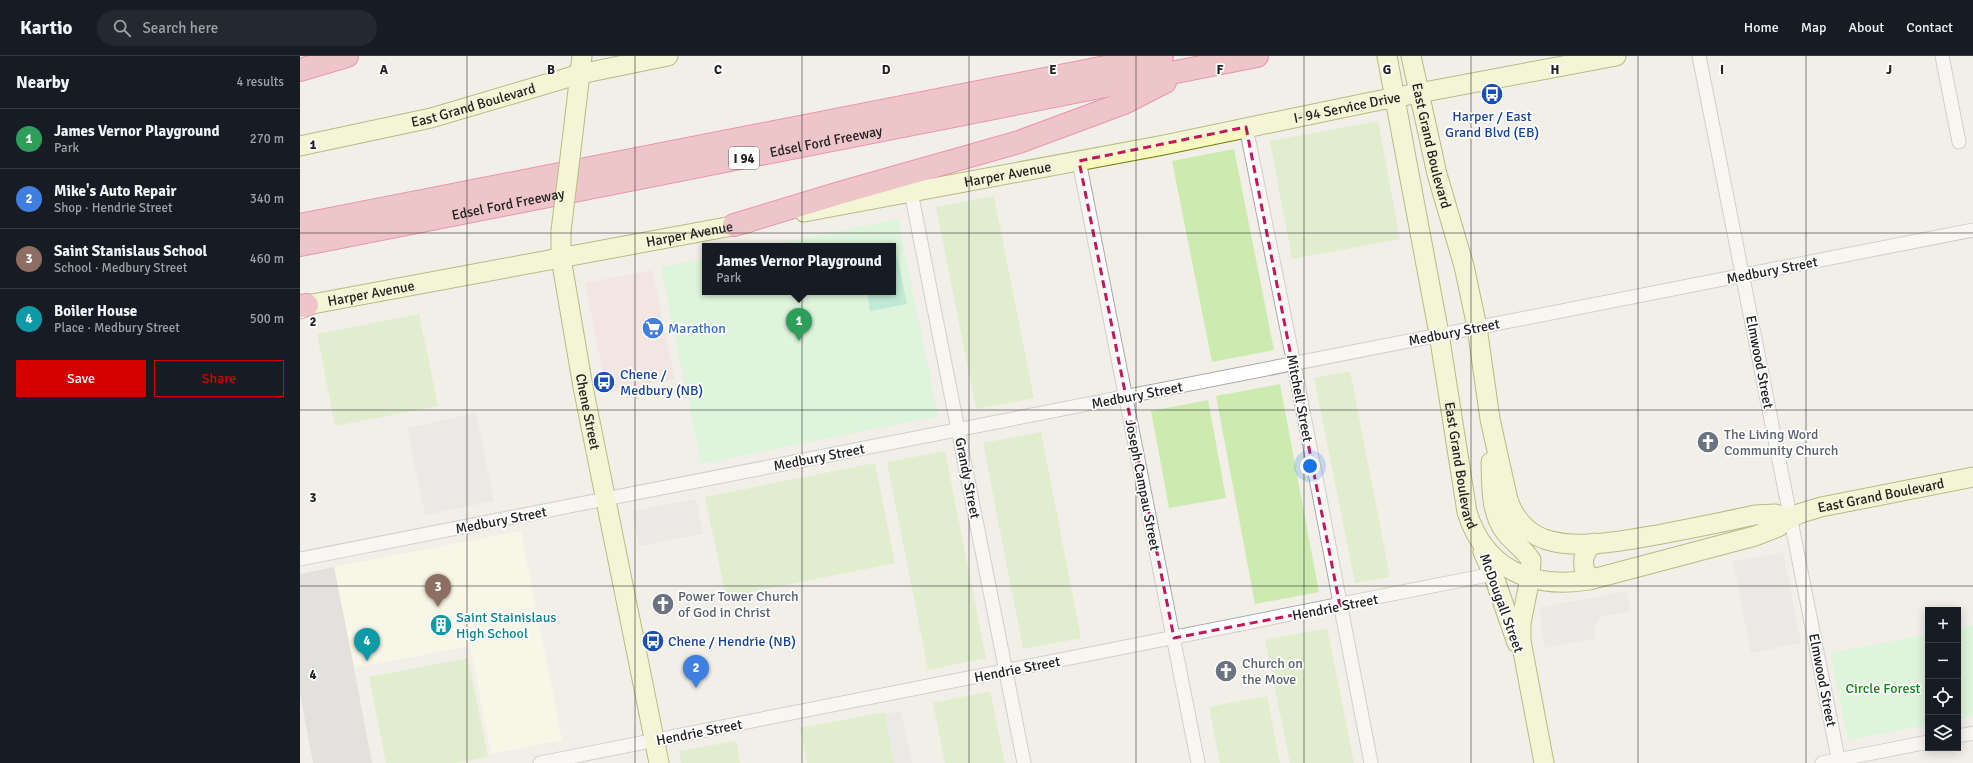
<!DOCTYPE html>
<html lang="en">
<head>
<meta charset="utf-8">
<style>
  :root { --surface:#171b24; --page:#242831; --text:#f1f3f6; --muted:#9ea1a6; --line:#363941; --accent:#d40000 }
  body { margin:0; font-family:Signika,sans-serif; background:var(--page); color:var(--text) }
  .controls { position:absolute; right:12px; bottom:12px; display:grid; overflow:hidden; border-radius:0px; box-shadow:0 2px 10px #0003 }
  .controls button { width:36px; height:36px; display:grid; place-items:center; padding:0; border:0; border-bottom:1px solid var(--line); background:var(--surface); color:var(--text); font:20px sans-serif }
  .you { position:absolute; left:1010px; top:410px; width:14px; height:14px; margin:-10px; border:3px solid #fff; border-radius:50%; background:#1a73e8; box-shadow:0 0 0 6px #1a73e833 }
  .badge { display:grid; place-items:center; width:26px; height:26px; border-radius:50%; background:var(--accent); color:#fff; font-size:13px; font-weight:700 }
  .pin { position:absolute; translate:-50% -33px; filter:drop-shadow(0 1px 2px #0008) }
  .pin::after { content:''; position:absolute; top:21px; width:14px; height:12px; background:inherit; clip-path:polygon(0 0,100% 0,50% 100%) }
  .popup { position:absolute; left:402px; top:187px; width:194px; height:52px; box-sizing:border-box; display:grid; place-content:center; border-radius:0px; background:var(--surface); filter:drop-shadow(0 1px 3px #0005); font-size:13px; white-space:nowrap; color:var(--muted) }
  .popup b { font-size:15px; color:var(--text) }
  .popup::after { content:''; position:absolute; left:50%; top:100%; margin-left:-8px; border:8px solid transparent; border-top-color:var(--surface) }
  .list { margin:0; padding:0; list-style:none }
  h2 { display:flex; justify-content:space-between; align-items:center; height:52px; margin:0; padding:0 16px; font-size:17px }
  h2 small { font-size:13px; font-weight:400; color:var(--muted) }
  .list li { display:grid; grid-template-columns:26px 1fr auto; gap:12px; align-items:center; box-sizing:border-box; height:60px; padding:0 16px; border-top:1px solid var(--line) }
  .list b { display:block; font-size:15px; white-space:nowrap }
  .list p { margin:0; font-size:13px; white-space:nowrap; color:var(--muted) }
  .list em { font-size:13px; font-style:normal; color:var(--muted) }
  .actions { display:flex; gap:8px; padding:12px 16px }
  .actions a { flex:1; padding:9px 0; border:1px solid var(--accent); border-radius:0px; text-align:center; font-size:14px; color:var(--accent) }
  .actions .main { background:var(--accent); color:#fff }
  .icon { flex:none; width:22px; height:22px; fill:none; stroke:currentColor; stroke-width:2; stroke-linecap:round; stroke-linejoin:round }
  .map { position:relative; flex:none; width:1673px; height:707px; overflow:hidden }
  header { display:flex; align-items:center; gap:24px; box-sizing:border-box; height:56px; padding:0 20px; background:var(--surface); border-bottom:1px solid var(--line) }
  header strong { font-size:19px }
  nav { display:flex; gap:22px; margin-inline-start:auto; font-size:14px }
  .search { width:280px; height:36px; background:var(--page); display:flex; align-items:center; gap:10px; box-sizing:border-box; padding:0 14px; border-radius:22px; color:var(--muted); font-size:15px }
  main { display:flex }
  aside { flex:1; background:var(--surface) }
  .map>svg:first-child { display:block }
</style>
</head>
<body>
<header>
<strong>Kartio</strong>
<div class="search"><svg class="icon" aria-label="search" viewBox="0 0 24 24"><circle cx="10" cy="10" r="6"/><path d="M15 15l6 6"/></svg>Search here</div>
<nav><a>Home</a><a>Map</a><a>About</a><a>Contact</a></nav>
</header>
<main>
<aside>
<h2>Nearby<small>4 results</small></h2>
<ul class="list">
<li><span class="badge" style="background:#2e9e5b">1</span><div><b>James Vernor Playground</b><p>Park</p></div><em>270 m</em></li>
<li><span class="badge" style="background:#3f7fe0">2</span><div><b>Mike's Auto Repair</b><p>Shop · Hendrie Street</p></div><em>340 m</em></li>
<li><span class="badge" style="background:#8d6e63">3</span><div><b>Saint Stanislaus School</b><p>School · Medbury Street</p></div><em>460 m</em></li>
<li><span class="badge" style="background:#0f9aa8">4</span><div><b>Boiler House</b><p>Place · Medbury Street</p></div><em>500 m</em></li>
</ul>
<div class="actions"><a class="main">Save</a><a>Share</a></div>
</aside>
<div class="map">
<svg width="1673" height="707" viewBox="0 0 1673 707">
  <rect width="100%" height="100%" fill="#f2efe9"/>
  <path fill="#f2dad9" d="M352,214L375,323L307,337L285,227Z"/>
  <path fill="#ffffe5" d="M221,475L262,684L191,698L170,590L54,612L34,511Z"/>
  <path fill="#d0d0d0" d="M34,511L54,612L72,707H13L0,638V518Z"/>
  <path fill="#cdebb0" d="M1078,65L1100,183L992,203L970,85Z
    M934,93L974,294L912,306L872,105Z
    M694,140L734,342L676,353L636,151Z
    M119,258L138,350L35,370L17,278Z
    M1050,315L1090,521L1055,527L1014,322Z
    M980,328L1019,536L955,548L916,340Z
    M908,344L926,442L869,452L851,355Z
    M741,376L781,582L723,593L683,387Z
    M645,395L686,602L628,614L587,406Z
    M575,407L595,507L426,541L405,441Z
    M1027,572L1054,707H990L965,584Z
    M168,602L188,701L156,707H86L69,621Z
    M690,635L705,707H645L633,647Z
    M967,640L980,707H920L909,651Z
    M585,656L594,707H507L500,672Z
    M436,685L440,707H381L379,695Z"/>
  <path fill="#c8facc" d="M598,163L638,360L401,408L361,211L405,202V236H593V190H463Z
    M1673,569V660L1658,663V572Z
    M1628,578V669L1548,684L1530,597Z"/>
  <path fill="#88e0be" d="M597,199L607,248L570,255L567,236H593V200Z"/>
  <path fill="#e2e2e2" d="M176,357L194,445L125,459L107,372Z
    M396,443L403,478L339,490L332,455Z
    M1483,496L1501,587L1451,597L1433,506Z
    M1327,535L1330,555L1301,561L1294,571L1296,583L1245,592L1239,552Z
    M601,655L612,707H594L585,658Z"/>
  <g fill="none" stroke-linecap="round" stroke-linejoin="round">
    <g stroke="#a9a9a9" stroke-width="15">
      <path id="street" d="M1399,0L1539,707
        M1642,0L1659,86
        M946,71L994,308L1071,707
        M779,105L898,707
        M611,136L724,707
        M0,503L1673,174
        M1658,680L1673,677
        M240,707L1193,518
        M1522,707L1628,686"/>
    </g>
    <g stroke="#707d05" stroke-width="21">
      <g id="secondary">
        <path id="s1" d="M1087,0L1139,278L1167,456C1185,514 1232,533 1289,524L1455,480L1478,471L1490,462L1501,457L1521,451L1673,421"/>
        <path id="s2" d="M1111,0L1137,118L1164,210L1177,271L1190,363L1208,444C1214,461 1225,476 1244,483C1279,495 1327,484 1362,478C1393,472 1424,466 1455,459L1475,458L1490,462"/>
        <path d="M273,77L282,0"/>
        <path id="s3" d="M0,90L131,62L280,18L368,0"/>
        <path id="s4" d="M504,156L864,89L1071,46L1316,0"/>
        <path id="s5" d="M261,175V202L283,331L359,707"/>
        <path id="s6" d="M0,253L7,249L448,167"/>
        <path d="M1191,406C1192,431 1190,455 1205,476C1213,486 1224,493 1231,504L1230,522L1221,567V585L1244,707"/>
        <path d="M1294,487C1283,497 1282,503 1285,517L1294,522"/>
        <path d="M1183,496L1193,518L1217,587"/>
      </g>
    </g>
    <g stroke="#dc2a67" stroke-width="24">
      <g id="highway">
        <path d="M0,14L47,0"/>
        <path d="M0,169L862,0"/>
        <path d="M434,169L543,136L719,86L824,47L865,26"/>
        <path id="s7" d="M0,189L957,0"/>
        <path d="M0,250L7,249"/>
      </g>
    </g>
    <use href="#street" stroke="#fff" stroke-width="13"/>
    <use href="#secondary" stroke="#f7fabf" stroke-width="19"/>
    <use href="#highway" stroke="#e892a2" stroke-width="22"/>
    <g stroke="#707d05" stroke-width="21" stroke-linecap="butt">
      <path id="secondary-bridge" d="M261,175L273,77"/>
    </g>
    <use href="#secondary-bridge" stroke="#f7fabf" stroke-width="19"/>
  </g>
  <path d="M0 0H1673V707H0ZM946,71L1040,550L874,582L779,105Z" fill="#f2efe9" fill-opacity=".55" fill-rule="evenodd"/>
  <path fill="none" stroke="#c2185b" stroke-width="3" stroke-dasharray="8 5" stroke-linejoin="round" d="M946,71L1040,550L874,582L779,105Z"/>
  <path fill="none" stroke="#222" stroke-width="1" stroke-opacity="0.55" d="M167,0V707M335,0V707M502,0V707M669,0V707M836,0V707M1004,0V707M1171,0V707M1338,0V707M1506,0V707M0,177H1673M0,354H1673M0,530H1673"/>
  <defs>
    <g id="bus-disc" transform="scale(1.15)"><circle r="9.5" fill="#1a4fb4" stroke="#fff"/><path d="M-5-6H5V4H4V6H2V4H-2V6H-4V4H-5ZM-3.5-4V0h7V-4ZM-3.5 1.2v1.5H-2V1.2ZM2 1.2v1.5H3.5V1.2Z" fill="#fff"/></g>
    <g id="supermarket-disc" transform="scale(1.15)"><circle r="9.5" fill="#3f7fe0" stroke="#fff"/><path d="M-6-5.5h2.5l.6 2H6L4.5 2H-2.5L-4.4-4H-6ZM-1.5 3.2a1.3 1.3 0 1 0 .1 0ZM3 3.2a1.3 1.3 0 1 0 .1 0Z" fill="#fff"/></g>
    <g id="church-disc" transform="scale(1.15)"><circle r="9.5" fill="#6b7280" stroke="#fff"/><path d="M-1.2-6h2.4v3.5h3.3v2.4h-3.3V6h-2.4V-.1h-3.3v-2.4h3.3Z" fill="#fff"/></g>
    <g id="building-disc" transform="scale(1.15)"><circle r="9.5" fill="#0f9aa8" stroke="#fff"/><path d="M-4-6H4V6H1V3H-1V6H-4ZM-2.5-4.3h1.7v1.8h-1.7ZM.8-4.3h1.7v1.8H.8ZM-2.5-1h1.7V.8h-1.7ZM.8-1h1.7V.8H.8Z" fill="#fff"/></g>
  </defs>
  <g fill-rule="evenodd">
    <use href="#bus-disc" x="1192" y="38"/>
    <use href="#supermarket-disc" x="353" y="272"/>
    <use href="#bus-disc" x="304" y="326"/>
    <use href="#church-disc" x="1408" y="386"/>
    <use href="#church-disc" x="363" y="548"/>
    <use href="#building-disc" x="141" y="569"/>
    <use href="#bus-disc" x="353" y="585"/>
    <use href="#church-disc" x="926" y="615"/>
  </g>
  <g text-anchor="middle" stroke-width="3.5" stroke-linejoin="round" paint-order="stroke">
    <rect fill="#fff" stroke="#646464" stroke-width="1" x="429" y="91" width="30" height="22" rx="3"/>
    <g font-size="13" font-weight="bold" fill="#222">
      <text x="444" y="107">I 94</text>
    </g>
    <g font-size="14" fill="#222" stroke="#fff">
      <text dy="5" stroke="none"><textPath href="#s3" startOffset="178">East Grand Boulevard</textPath></text>
      <text dy="5" stroke="none"><textPath href="#s4" startOffset="553">I- 94 Service Drive</textPath></text>
      <text dy="5" stroke="none"><textPath href="#s7" startOffset="536">Edsel Ford Freeway</textPath></text>
      <text dy="5" stroke="none"><textPath href="#s2" startOffset="92">East Grand Boulevard</textPath></text>
      <text dy="5" stroke="none"><textPath href="#s4" startOffset="207">Harper Avenue</textPath></text>
      <text dy="5" stroke="none"><textPath href="#s7" startOffset="212">Edsel Ford Freeway</textPath></text>
      <text dy="5" stroke="none"><textPath href="#s6" startOffset="397">Harper Avenue</textPath></text>
      <text transform="translate(1472 214) rotate(-11)" y="5">Medbury Street</text>
      <text dy="5" stroke="none"><textPath href="#s6" startOffset="73">Harper Avenue</textPath></text>
      <text transform="translate(1154 276) rotate(-11)" y="5">Medbury Street</text>
      <text transform="translate(1460 306) rotate(79)" y="5">Elmwood Street</text>
      <text transform="translate(837 339) rotate(-11)" y="5">Medbury Street</text>
      <text transform="translate(1000 342) rotate(79)" y="5">Mitchell Street</text>
      <text dy="5" stroke="none"><textPath href="#s5" startOffset="183">Chene Street</textPath></text>
      <text transform="translate(519 401) rotate(-11)" y="5">Medbury Street</text>
      <text dy="5" stroke="none"><textPath href="#s1" startOffset="416">East Grand Boulevard</textPath></text>
      <text transform="translate(668 422) rotate(79)" y="5">Grandy Street</text>
      <text transform="translate(843 429) rotate(79)" y="5">Joseph Campau Street</text>
      <text dy="5" stroke="none"><textPath href="#s1" startOffset="923">East Grand Boulevard</textPath></text>
      <text transform="translate(201 464) rotate(-11)" y="5">Medbury Street</text>
      <text transform="translate(1202 547) rotate(70)" y="5">McDougall Street</text>
      <text transform="translate(1035 551) rotate(-11)" y="5">Hendrie Street</text>
      <text transform="translate(717 613) rotate(-11)" y="5">Hendrie Street</text>
      <text transform="translate(1523 624) rotate(79)" y="5">Elmwood Street</text>
      <text transform="translate(399 676) rotate(-11)" y="5">Hendrie Street</text>
    </g>
    <g font-size="14" fill="#164399" stroke="#fff" text-anchor="start">
      <text x="1192" y="65" text-anchor="middle">Harper / East<tspan x="1192" dy="16">Grand Blvd (EB)</tspan></text>
      <text x="320" y="323">Chene /<tspan x="320" dy="16">Medbury (NB)</tspan></text>
      <text x="368" y="590">Chene / Hendrie (NB)</text>
    </g>
    <g font-size="14" fill="#366cbe" stroke="#fff" text-anchor="start">
      <text x="368" y="277">Marathon</text>
    </g>
    <g font-size="14" fill="#5b616d" stroke="#fff" text-anchor="start">
      <text x="1424" y="383">The Living Word<tspan x="1424" dy="16">Community Church</tspan></text>
      <text x="378" y="545">Power Tower Church<tspan x="378" dy="16">of God in Christ</tspan></text>
      <text x="942" y="612">Church on<tspan x="942" dy="16">the Move</tspan></text>
    </g>
    <g font-size="14" fill="#0d838f" stroke="#fff" text-anchor="start">
      <text x="156" y="566">Saint Stainislaus<tspan x="156" dy="16">High School</tspan></text>
    </g>
    <g font-size="14" fill="#0c8416" stroke="#fff">
      <text x="1583" y="637">Circle Forest</text>
    </g>
  </g>
  <g font-size="13" text-anchor="middle" font-weight="bold" fill="#222" stroke="#fff" stroke-width="3.5" stroke-linejoin="round" paint-order="stroke">
    <text x="84" y="18">A</text>
    <text x="251" y="18">B</text>
    <text x="418" y="18">C</text>
    <text x="586" y="18">D</text>
    <text x="753" y="18">E</text>
    <text x="920" y="18">F</text>
    <text x="1087" y="18">G</text>
    <text x="1255" y="18">H</text>
    <text x="1422" y="18">I</text>
    <text x="1589" y="18">J</text>
    <text x="13" y="93">1</text>
    <text x="13" y="270">2</text>
    <text x="13" y="446">3</text>
    <text x="13" y="623">4</text>
  </g>
</svg>
<div class="controls">
<button>+</button>
<button>−</button>
<button><svg class="icon" aria-label="locate" viewBox="0 0 24 24"><circle cx="12" cy="12" r="6"/><path d="M12 2v4M12 18v4M2 12h4M18 12h4"/></svg></button>
<button><svg class="icon" aria-label="layers" viewBox="0 0 24 24"><path d="M12 4l9 5-9 5-9-5zM3 14l9 5 9-5"/></svg></button>
</div>
<div class="you"></div>
<div class="pin badge" style="left:499px;top:285px;background:#2e9e5b">1</div>
<div class="popup"><b>James Vernor Playground</b>Park</div>
<div class="pin badge" style="left:396px;top:632px;background:#3f7fe0">2</div>
<div class="pin badge" style="left:138px;top:551px;background:#8d6e63">3</div>
<div class="pin badge" style="left:67px;top:605px;background:#0f9aa8">4</div>
</div>
</main>
</body>
</html>
